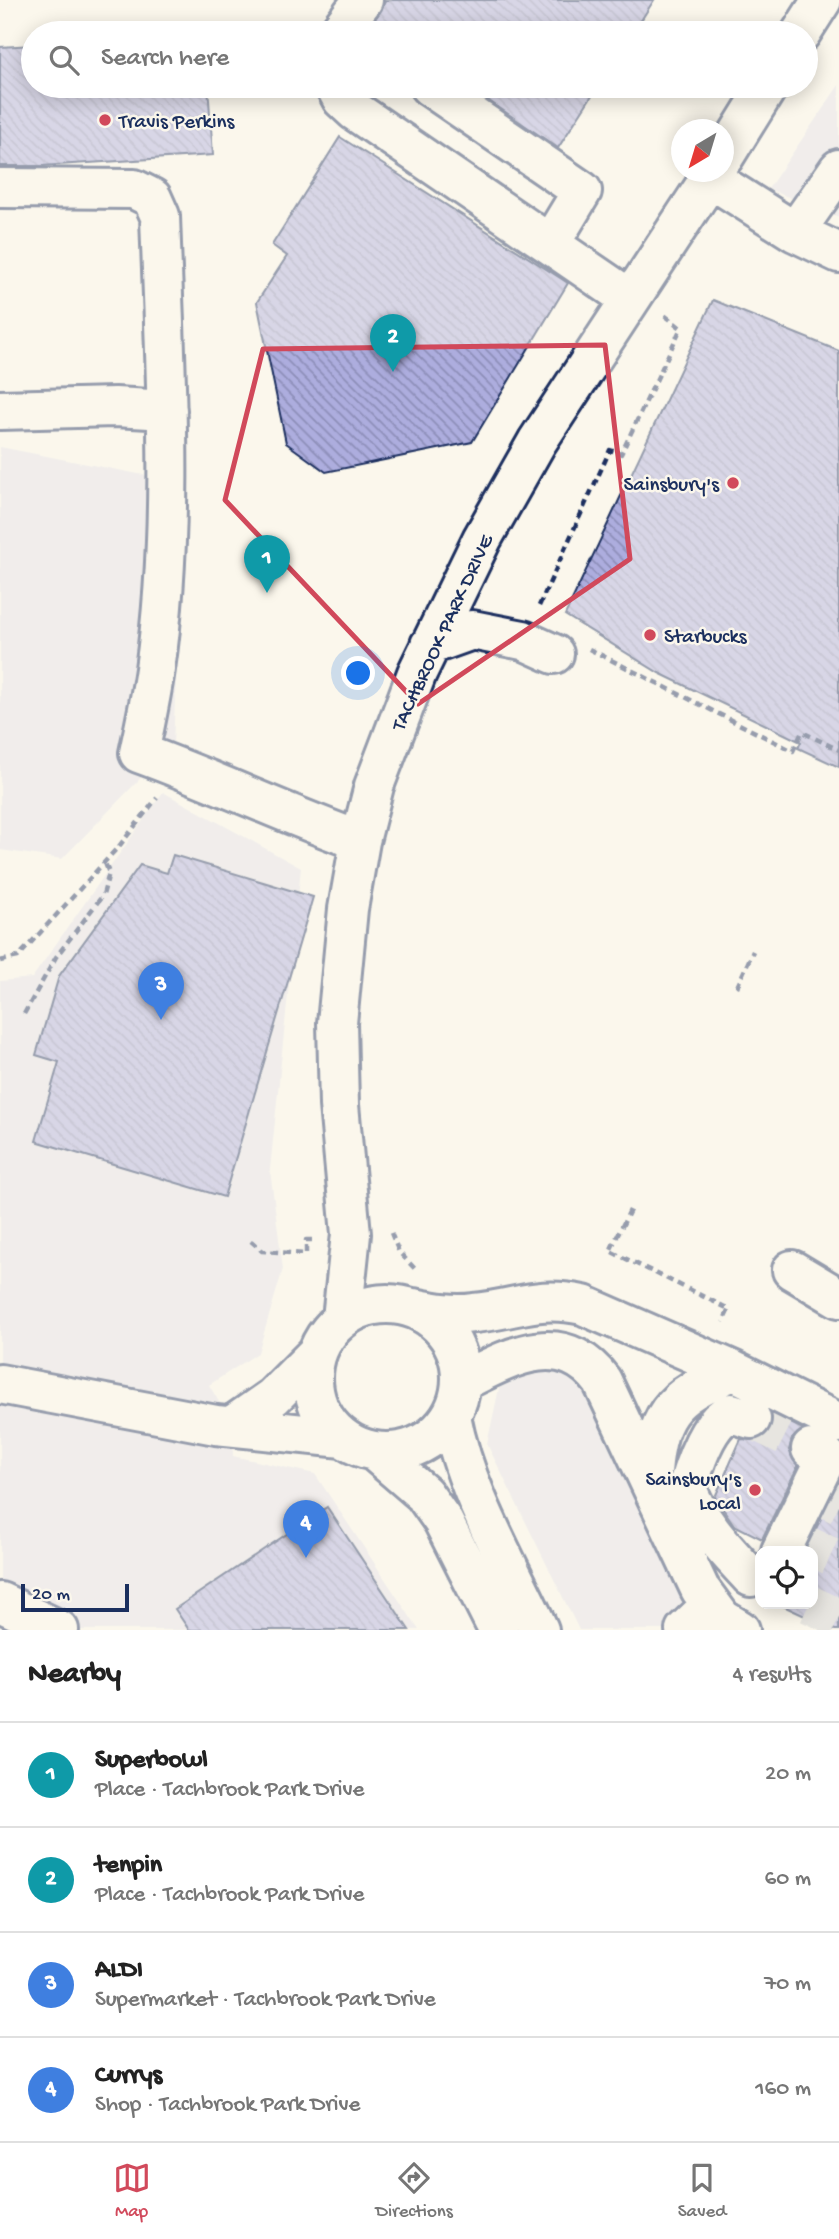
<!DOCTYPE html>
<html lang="en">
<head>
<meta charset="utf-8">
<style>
  :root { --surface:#fff; --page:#f2f2f2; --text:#222; --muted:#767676; --line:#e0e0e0; --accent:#d1495b }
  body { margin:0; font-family:"Gochi Hand",sans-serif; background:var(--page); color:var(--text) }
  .controls { position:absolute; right:21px; bottom:21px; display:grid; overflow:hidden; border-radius:14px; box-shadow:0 4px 18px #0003 }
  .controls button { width:63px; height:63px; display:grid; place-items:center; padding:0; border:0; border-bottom:2px solid var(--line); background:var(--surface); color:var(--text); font:35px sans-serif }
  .compass { position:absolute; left:671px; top:119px; width:63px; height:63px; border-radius:50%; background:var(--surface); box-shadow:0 4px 18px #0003; rotate:218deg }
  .scale { position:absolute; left:21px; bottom:18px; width:108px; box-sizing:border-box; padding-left:7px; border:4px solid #1b2f5e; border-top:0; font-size:19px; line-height:24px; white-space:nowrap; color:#1b2f5e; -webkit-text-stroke:5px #fbf7ec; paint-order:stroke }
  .you { position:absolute; left:359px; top:674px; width:24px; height:24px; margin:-18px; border:5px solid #fff; border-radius:50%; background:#1a73e8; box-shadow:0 0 0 10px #1a73e833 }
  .badge { display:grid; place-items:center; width:46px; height:46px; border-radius:50%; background:var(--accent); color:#fff; font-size:23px; font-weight:700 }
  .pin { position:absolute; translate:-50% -58px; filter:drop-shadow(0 2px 4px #0008) }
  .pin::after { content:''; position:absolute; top:37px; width:24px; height:21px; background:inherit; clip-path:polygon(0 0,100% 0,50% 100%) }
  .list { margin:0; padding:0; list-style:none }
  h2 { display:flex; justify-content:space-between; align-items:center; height:91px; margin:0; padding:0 28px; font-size:30px }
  h2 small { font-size:23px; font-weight:400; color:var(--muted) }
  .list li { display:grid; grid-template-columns:46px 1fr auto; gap:21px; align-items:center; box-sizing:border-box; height:105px; padding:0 28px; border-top:2px solid var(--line) }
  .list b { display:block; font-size:26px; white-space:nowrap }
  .list p { margin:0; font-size:23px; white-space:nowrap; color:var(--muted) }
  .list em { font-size:23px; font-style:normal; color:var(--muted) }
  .icon { flex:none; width:38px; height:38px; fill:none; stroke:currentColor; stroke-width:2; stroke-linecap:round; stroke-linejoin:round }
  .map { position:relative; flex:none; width:839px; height:1630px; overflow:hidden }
  .search { position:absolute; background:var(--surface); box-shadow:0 4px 18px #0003; left:21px; right:21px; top:21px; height:77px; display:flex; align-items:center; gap:18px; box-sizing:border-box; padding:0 24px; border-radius:38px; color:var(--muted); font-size:26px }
  .sheet { height:511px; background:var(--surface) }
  nav { display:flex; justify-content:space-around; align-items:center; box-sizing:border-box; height:98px; border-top:2px solid var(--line); background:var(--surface); font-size:19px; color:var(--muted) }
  nav a { display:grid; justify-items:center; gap:4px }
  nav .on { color:var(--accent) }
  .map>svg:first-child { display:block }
</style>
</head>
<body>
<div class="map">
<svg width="839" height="1630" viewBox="0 0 839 1630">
  <defs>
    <pattern id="building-back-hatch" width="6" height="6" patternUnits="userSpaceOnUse" patternTransform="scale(1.75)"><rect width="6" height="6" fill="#adadde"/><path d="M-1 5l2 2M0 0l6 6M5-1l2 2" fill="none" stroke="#8c8db7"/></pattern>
  </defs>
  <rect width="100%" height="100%" fill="#fbf7ec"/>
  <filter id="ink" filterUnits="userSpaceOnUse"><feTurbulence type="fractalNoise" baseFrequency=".0143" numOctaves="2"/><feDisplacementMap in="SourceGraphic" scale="14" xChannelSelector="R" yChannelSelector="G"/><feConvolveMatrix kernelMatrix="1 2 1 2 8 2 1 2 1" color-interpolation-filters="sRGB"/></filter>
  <g filter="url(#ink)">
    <path fill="#e4e1e8" d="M839,85V217L768,189Z
      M0,447L185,483L173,745L62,859L0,850Z
      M163,792L301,868L270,1170L283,1269L258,1353L209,1385L233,1425V1456L315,1474L419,1630H18L0,1620V981L32,978Z
      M505,1360L602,1381L741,1630H579L487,1444Z"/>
    <path fill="url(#building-back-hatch)" stroke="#1b2f5e" stroke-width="2" d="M386,0H654L633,33H379L370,27Z
      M33,45V86H208L213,155L41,166H0V47Z
      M467,86H598L558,148Z
      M340,137L568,283L472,442L326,472L286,443L257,302L287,256L272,245Z
      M713,300L839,351V767L798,748L801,742L659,673L565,615Z
      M173,855L313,897L224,1197L36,1141L59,1062L36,1055L59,976L140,865L167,873Z
      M772,1414L803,1429L792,1439L789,1450L798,1466L762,1539L734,1525L715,1497L741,1439L755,1440L765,1435L772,1426Z
      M839,1482V1630H835L779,1604H813V1551H805Z
      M327,1507L409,1630H189L175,1609Z"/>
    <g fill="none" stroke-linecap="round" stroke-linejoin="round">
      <path stroke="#cecfd0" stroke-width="38" stroke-dasharray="38 19" stroke-linecap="butt" d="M751,1419L811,1449
        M817,1494L839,1505
        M796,1540L839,1560
        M809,1604L839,1618"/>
      <g stroke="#1b2f5e" stroke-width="44">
        <path id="minor" d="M338,33L363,0
          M801,33L822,0
          M335,86L342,99L355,111L630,299
          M429,86L582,191L550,244
          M724,157L768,86
          M710,178L795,232L839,169
          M0,188L134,189L152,198L160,216C165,364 176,522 155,669C151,697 145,725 139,753C214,780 285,814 360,841
          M795,232L839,253
          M0,410L115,407L167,410
          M430,645L472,630L523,640L554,654
          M792,1270L839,1298
          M313 1378a74 74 0 1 1 148 0a74 74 0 1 1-148 0Z
          M414,1308C434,1312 453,1316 474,1313C518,1309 536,1295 583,1305L734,1371L839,1423
          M342,1319L351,1234L339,1105L337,1023L348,909L360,841L374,786L417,673L482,539L537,442L714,172
          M461,1382C509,1358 561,1327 602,1381L700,1589L722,1619L740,1630
          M0,1384L216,1425L343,1438
          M451,1416C465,1491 507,1561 539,1630
          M233,1425L273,1397L317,1353
          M374,1451L424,1494L443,1521L498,1630
          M651,1485C655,1416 668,1396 734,1371
          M687,1488C700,1524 725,1549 751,1577
          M676,1536C682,1507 700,1421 731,1413L751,1419
          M781,1551L827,1457L811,1449
          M0,1602L59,1630
          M685,1630L710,1606"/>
      </g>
      <path stroke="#1b2f5e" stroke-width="4.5" stroke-dasharray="7 5" stroke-linecap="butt" d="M539,606L610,450L621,454L681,328L663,314
        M589,649L793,751L802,732L839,750
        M0,961L18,957L120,845L157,798
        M737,987L753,951
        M24,1014L56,957L103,895L109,873L105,863
        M630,1210L610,1251L729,1309L723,1322
        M391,1233L399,1252L417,1271
        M251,1241L262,1251L306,1254V1240H312"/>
      <use href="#minor" stroke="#fbf7ec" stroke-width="38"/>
    </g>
  </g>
  <path d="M0 0H839V1630H0ZM605,345L630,559L418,704L225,500L263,349Z" fill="#fbf7ec" fill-opacity=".55" fill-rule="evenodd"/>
  <path fill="none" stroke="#d1495b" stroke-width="5" stroke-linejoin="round" d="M605,345L630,559L418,704L225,500L263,349Z"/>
  <g fill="#d1495b" stroke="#fbf7ec" stroke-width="2.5">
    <circle cx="105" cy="120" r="7"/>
    <circle cx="733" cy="483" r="7"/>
    <circle cx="650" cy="635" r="7"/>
    <circle cx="755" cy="1490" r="7"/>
  </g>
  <g text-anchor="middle" stroke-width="5" stroke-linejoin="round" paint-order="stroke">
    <g font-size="21" fill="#1b2f5e" stroke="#fbf7ec" text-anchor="start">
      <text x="119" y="127">Travis Perkins</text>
      <text x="719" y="490" text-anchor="end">Sainsbury's</text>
      <text x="664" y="642">Starbucks</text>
      <text x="741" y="1485" text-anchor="end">Sainsbury's<tspan x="741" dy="24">Local</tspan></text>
    </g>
    <g font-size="21" fill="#1b2f5e" stroke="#fbf7ec">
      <text transform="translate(441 632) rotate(-65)" y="7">TACHBROOK PARK DRIVE</text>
    </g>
  </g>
</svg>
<div class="controls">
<button><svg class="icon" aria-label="locate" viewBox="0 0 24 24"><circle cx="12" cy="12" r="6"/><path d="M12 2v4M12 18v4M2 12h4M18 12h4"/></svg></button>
</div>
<svg class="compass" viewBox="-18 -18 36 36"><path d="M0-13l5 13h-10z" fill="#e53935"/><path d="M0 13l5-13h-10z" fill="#767676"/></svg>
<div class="scale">20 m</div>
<div class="you"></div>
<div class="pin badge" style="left:267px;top:593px;background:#0f9aa8">1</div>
<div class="pin badge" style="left:393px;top:372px;background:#0f9aa8">2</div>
<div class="pin badge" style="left:161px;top:1020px;background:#3f7fe0">3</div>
<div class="pin badge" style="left:306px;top:1558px;background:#3f7fe0">4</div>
<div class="search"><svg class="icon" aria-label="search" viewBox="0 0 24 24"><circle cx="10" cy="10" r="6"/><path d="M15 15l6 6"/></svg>Search here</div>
</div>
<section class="sheet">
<h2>Nearby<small>4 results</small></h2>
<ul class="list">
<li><span class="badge" style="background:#0f9aa8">1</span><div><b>Superbowl</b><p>Place · Tachbrook Park Drive</p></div><em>20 m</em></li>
<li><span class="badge" style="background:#0f9aa8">2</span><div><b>tenpin</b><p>Place · Tachbrook Park Drive</p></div><em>60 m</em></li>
<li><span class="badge" style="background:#3f7fe0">3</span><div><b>ALDI</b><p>Supermarket · Tachbrook Park Drive</p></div><em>70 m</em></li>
<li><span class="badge" style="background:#3f7fe0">4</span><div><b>Currys</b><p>Shop · Tachbrook Park Drive</p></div><em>160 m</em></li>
</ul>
</section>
<nav>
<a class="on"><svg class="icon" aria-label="map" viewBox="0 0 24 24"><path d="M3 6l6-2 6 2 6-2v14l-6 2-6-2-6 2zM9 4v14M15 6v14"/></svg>Map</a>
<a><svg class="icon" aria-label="directions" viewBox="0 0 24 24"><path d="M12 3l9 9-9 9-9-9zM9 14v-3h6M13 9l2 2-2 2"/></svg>Directions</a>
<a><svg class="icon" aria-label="saved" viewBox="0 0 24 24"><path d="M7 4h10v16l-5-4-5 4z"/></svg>Saved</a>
</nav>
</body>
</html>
